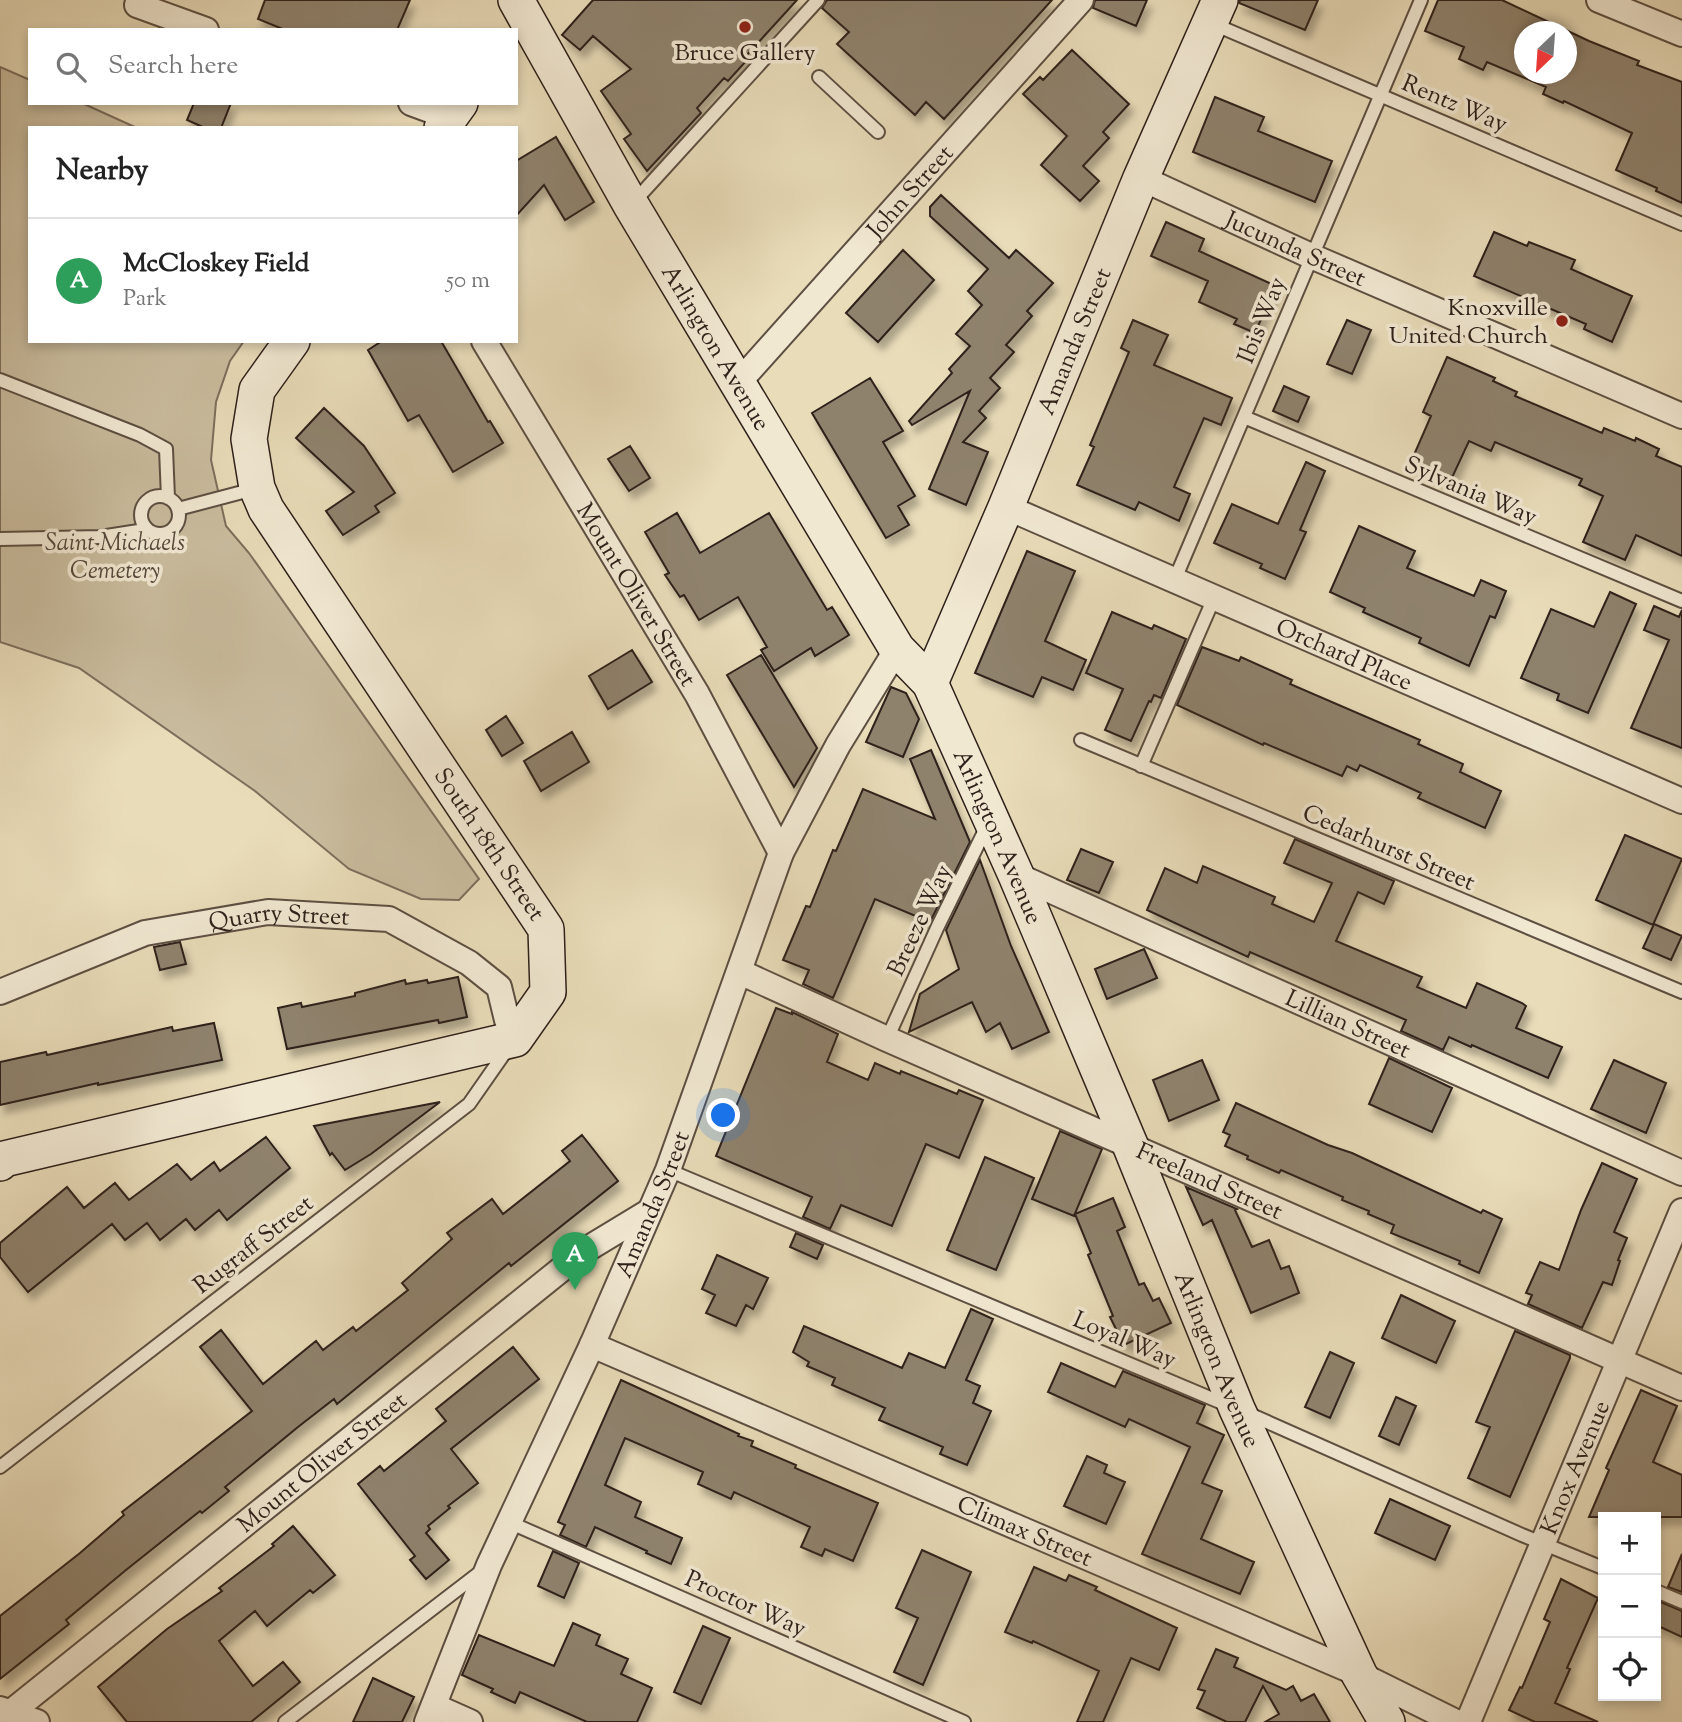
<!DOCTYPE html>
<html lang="en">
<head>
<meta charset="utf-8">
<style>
  :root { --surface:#fff; --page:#f2f2f2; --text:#222; --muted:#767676; --line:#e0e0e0; --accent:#8f2418 }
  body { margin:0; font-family:"Sorts Mill Goudy",serif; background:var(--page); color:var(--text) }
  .controls { position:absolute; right:21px; bottom:21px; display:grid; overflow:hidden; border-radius:0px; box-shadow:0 4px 10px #0003 }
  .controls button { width:63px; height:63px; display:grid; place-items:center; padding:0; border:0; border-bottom:2px solid var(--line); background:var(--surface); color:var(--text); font:35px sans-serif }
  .compass { position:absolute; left:1514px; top:21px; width:63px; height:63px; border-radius:50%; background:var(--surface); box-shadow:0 4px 10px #0003; rotate:205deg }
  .you { position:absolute; left:724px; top:1116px; width:24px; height:24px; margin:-18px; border:5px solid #fff; border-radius:50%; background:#1a73e8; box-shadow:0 0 0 10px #1a73e833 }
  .badge { display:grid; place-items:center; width:46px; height:46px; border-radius:50%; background:var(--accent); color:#fff; font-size:23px; font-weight:700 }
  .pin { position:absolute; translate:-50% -58px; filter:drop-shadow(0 2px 4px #0008) }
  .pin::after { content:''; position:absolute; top:37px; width:24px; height:21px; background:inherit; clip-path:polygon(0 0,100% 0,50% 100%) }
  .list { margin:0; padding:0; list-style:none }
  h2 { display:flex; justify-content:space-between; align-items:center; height:91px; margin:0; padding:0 28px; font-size:30px }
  h2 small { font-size:23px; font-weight:400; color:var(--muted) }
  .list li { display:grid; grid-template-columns:46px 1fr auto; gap:21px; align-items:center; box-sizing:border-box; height:126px; padding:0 28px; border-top:2px solid var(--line) }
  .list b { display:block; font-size:26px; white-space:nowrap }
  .list p { margin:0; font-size:23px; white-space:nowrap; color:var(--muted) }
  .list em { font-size:23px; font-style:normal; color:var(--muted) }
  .icon { flex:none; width:38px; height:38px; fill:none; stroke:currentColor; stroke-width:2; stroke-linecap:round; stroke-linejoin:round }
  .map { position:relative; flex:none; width:1682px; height:1722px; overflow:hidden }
  .search { position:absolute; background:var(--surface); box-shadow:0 4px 10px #0003; left:28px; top:28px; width:490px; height:77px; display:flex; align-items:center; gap:18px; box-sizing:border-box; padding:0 24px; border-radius:0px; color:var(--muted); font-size:26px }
  .panel { position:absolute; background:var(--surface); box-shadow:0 4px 10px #0003; left:28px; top:126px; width:490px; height:217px; border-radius:0px }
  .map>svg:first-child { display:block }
</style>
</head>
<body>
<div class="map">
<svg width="1682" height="1722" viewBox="0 0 1682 1722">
  <defs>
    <filter id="shadow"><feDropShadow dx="4.5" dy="8" stdDeviation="3.5" flood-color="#0004"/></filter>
  </defs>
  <rect width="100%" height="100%" fill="#e9dcb9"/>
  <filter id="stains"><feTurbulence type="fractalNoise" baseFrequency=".00286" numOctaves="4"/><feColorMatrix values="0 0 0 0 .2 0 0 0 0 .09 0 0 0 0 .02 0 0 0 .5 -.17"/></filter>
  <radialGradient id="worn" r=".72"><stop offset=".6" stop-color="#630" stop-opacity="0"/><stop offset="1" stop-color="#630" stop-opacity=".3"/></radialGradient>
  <path fill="#c9bc9e" stroke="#7c6e5c" stroke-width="2" d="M0,67L30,80V103H82L137,128H30V341H244L230,361L216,402L211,460L226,526L249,553L479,879L459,900L421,899L349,869L255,791L79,668L0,642Z"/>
  <path fill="#8f826d" stroke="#2e201a" stroke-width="2" fill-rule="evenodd" filter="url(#shadow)" d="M265,0H410L397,30H285L258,19Z
    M593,0H797L745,57L748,59L728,81L724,78L697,108L701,113L647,171L624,139L631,134L601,91L631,69L593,36L580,50L562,35Z
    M827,0H1052L944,119L926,102L915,115L837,44L849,32L822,8Z
    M1095,0H1147L1136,26L1093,8Z
    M1240,0H1318L1305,30L1239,3Z
    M1438,0H1502L1589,41L1639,61L1637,65L1682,82V203L1656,191L1657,188L1616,170L1632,133L1564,101L1563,103L1543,94L1546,87L1487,62L1483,70L1459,59L1464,47L1425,31ZM1524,32H1566V74H1524Z
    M1072,50L1129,104L1103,132L1109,138L1083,166L1099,181L1080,201L1041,165L1067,136L1023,94L1040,77L1043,80Z
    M1215,97L1264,117L1258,131L1332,161L1315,202L1193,152Z
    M194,103H231L221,128H205L187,120Z
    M556,137L594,202L565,220L544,185L516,216V161Z
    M941,195L1009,258L1016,250L1053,283L1027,311L1032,316L1006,345L1014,352L990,378L1000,388L979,411L986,418L963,442L988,452L966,505L929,489L970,391L912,425L909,421L952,373L949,369L970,346L956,334L982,305L968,291L988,269L930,216V207Z
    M1166,222L1204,239L1199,251L1276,286L1255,333L1234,324L1237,319L1199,302L1208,281L1151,256Z
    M1494,232L1527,246L1529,242L1575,260L1571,269L1632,296L1612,342L1584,329L1586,324L1474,276Z
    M903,250L934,280L878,342L846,313Z
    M1133,320L1168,335L1154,365L1232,398L1221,425L1204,418L1174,487L1190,494L1179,521L1139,502L1135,510L1077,485L1094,447L1090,445L1129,352L1121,348Z
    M1347,320L1371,330L1352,374L1327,364Z
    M382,341H441L488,422L490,421L503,443L453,472L419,415L408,421L368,350Z
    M1447,357L1495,378L1493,381L1517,392L1515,396L1602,433L1604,428L1635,441L1636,438L1659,449L1656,456L1682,467V556L1636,535L1625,560L1583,542L1603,496L1579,485L1582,479L1495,442L1491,451L1469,441L1450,482L1410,464L1431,416L1423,412Z
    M870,378L903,431L883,442L915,496L898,506L909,525L886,538L812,413Z
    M1284,386L1309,397L1298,422L1273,411Z
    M324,408L364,446L395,493L375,506L379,512L343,535L326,511L354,492L296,438Z
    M630,446L650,478L629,491L608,459Z
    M1306,462L1325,471L1300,530L1306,532L1285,579L1260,568L1262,564L1214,543L1232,504L1278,524Z
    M677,513L700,553L769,513L827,610L832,607L849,635L815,656L811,648L774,671L761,650L767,647L738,597L699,620L684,595L680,597L665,575L669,573L645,532Z
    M1359,526L1415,551L1407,568L1474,596L1481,580L1506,591L1495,618L1490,616L1469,666L1419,643L1421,638L1363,612L1365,608L1330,592Z
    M1027,551L1075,571L1045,641L1086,660L1073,690L1042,677L1033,697L975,673Z
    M1610,592L1636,604L1588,713L1557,700L1559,694L1521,678L1551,609L1594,627Z
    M1654,606L1679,617L1682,610V748L1631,728L1669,640L1644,630Z
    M1112,612L1152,629L1154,625L1186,639L1161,698L1154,695L1151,702L1149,701L1131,741L1105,730L1123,689L1086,673Z
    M1202,647L1239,661L1241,657L1292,680L1290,684L1420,740L1418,744L1463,764L1460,772L1501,791L1485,828L1418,798L1421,793L1360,765L1357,771L1347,766L1342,776L1264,743L1263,745L1177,705Z
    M632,650L652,682L608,709L589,676Z
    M761,655L817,748L794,787L727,675Z
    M891,687L906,693L919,719L903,757L866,742Z
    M506,716L523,743L502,756L486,730Z
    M572,732L589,762L541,791L524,761Z
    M931,750L970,842L930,922L875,899L833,998L803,984L809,970L783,960L806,906L810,907L833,850L836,851L863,789L935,819L910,759Z
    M1625,835L1682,859L1653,925L1596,900Z
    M1295,839L1394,881L1384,904L1358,892L1336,941L1422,977L1417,987L1466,1008L1477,983L1522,1003L1526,1006L1516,1028L1562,1047L1548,1078L1472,1045L1471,1047L1449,1037L1443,1050L1401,1031L1406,1020L1250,952L1248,957L1147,910L1165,868L1197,883L1203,866L1275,897L1272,904L1314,922L1332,883L1284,863Z
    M1081,849L1113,862L1099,893L1067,880Z
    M980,860L1011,946L1049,1032L1012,1049L1000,1023L986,1032L972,1002L909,1032L920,994L959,969L946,930Z
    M1654,924L1682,936L1671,960L1643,948Z
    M180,942L186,964L160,970L154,947Z
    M1144,949L1157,978L1107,999L1095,969Z
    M458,977L467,1017L439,1023L438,1020L287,1049L278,1008L301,1003L302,1007L355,996V993L405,980L406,984L427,980L428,983Z
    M776,1008L792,1014V1012L838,1034L827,1062L868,1080L875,1063L900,1074L901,1071L957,1094L959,1090L983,1100L959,1158L926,1144L892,1226L841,1205L830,1229L803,1217L812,1197L716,1156Z
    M214,1023L222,1060L98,1085V1083L0,1105V1062L46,1052L47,1055L172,1027L173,1031Z
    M1389,1058L1452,1088L1432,1132L1369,1104Z
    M1202,1060L1219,1100L1169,1121L1153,1080Z
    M1614,1060L1666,1083L1646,1133L1591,1109Z
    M440,1102L371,1154L345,1170L332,1153L330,1155L314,1126Z
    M1236,1103L1328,1145L1352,1153L1481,1213L1483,1210L1502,1219L1479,1273L1459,1264L1460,1261L1391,1233L1394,1225L1368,1214L1369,1211L1342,1200L1343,1197L1281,1170L1279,1173L1247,1159L1248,1156L1225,1146L1230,1135L1223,1132Z
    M1060,1131L1102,1149L1074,1216L1032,1199Z
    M582,1135L618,1181L511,1266L509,1263L337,1404L334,1399L298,1427L225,1487L229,1491L202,1513L200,1511L126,1570L66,1620L69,1624L0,1679V1616L80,1553L124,1515L122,1512L252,1411L200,1347L221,1330L263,1384L316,1341L323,1350L353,1327L356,1331L408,1290L402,1283L452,1239L447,1233L492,1199L503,1214L570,1161L562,1151Z
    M266,1137L290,1168L227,1220L219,1210L195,1230L186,1219L160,1240L147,1223L125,1240L112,1224L28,1292L0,1257V1243L67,1187L84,1208L115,1183L129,1200L177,1164L191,1180L214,1162L220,1171Z
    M985,1157L1034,1178L996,1270L947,1250Z
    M1602,1163L1637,1179L1614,1232L1627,1238L1618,1260L1620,1261L1612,1285L1603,1282L1582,1328L1528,1304L1532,1295L1526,1293L1540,1262L1559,1270L1581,1210Z
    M1186,1187L1237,1209L1235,1210L1252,1247L1269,1240L1281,1269L1289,1266L1299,1293L1251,1313L1212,1220L1203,1225Z
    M1113,1198L1125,1227L1117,1231L1139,1285L1144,1283L1153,1301L1159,1298L1171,1323L1124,1345L1110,1317L1113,1316L1088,1255L1091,1253L1075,1214Z
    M796,1233L823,1245L817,1259L790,1247Z
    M717,1255L768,1278L753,1309L746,1305L736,1326L706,1313L715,1295L702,1289Z
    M1401,1295L1455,1321L1436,1363L1382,1338Z
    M971,1309L993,1319L966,1380L980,1386L973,1403L991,1411L967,1465L940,1454L943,1447L879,1420L885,1408L832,1385L835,1378L807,1366L809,1362L793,1352L804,1326L902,1368L909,1353L945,1368Z
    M1515,1331L1570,1355V1358L1510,1497L1468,1478L1490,1427L1476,1422Z
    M513,1347L539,1379L451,1449L478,1483L448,1506L450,1508L428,1526L430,1529L426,1533L449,1560L426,1579L410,1560L415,1556L358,1484L380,1466L384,1471L446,1421L436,1409Z
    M1330,1352L1354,1363L1330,1418L1305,1407Z
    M1061,1363L1115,1387L1123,1371L1205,1405L1197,1423L1224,1435L1202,1483L1222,1491L1201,1539L1254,1562L1240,1594L1142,1554L1190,1447L1129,1419L1125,1427L1048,1392Z
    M621,1380L739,1434L738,1436L753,1441L751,1446L796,1465L795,1468L878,1503L853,1561L825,1549L822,1556L801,1547L810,1527L734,1492L731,1499L698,1484L703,1472L625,1438L605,1485L641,1502L635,1517L682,1538L671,1564L646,1553L647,1551L595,1527L586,1547L560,1535L565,1525L558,1522Z
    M1641,1390L1677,1406L1653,1462L1682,1475V1517H1589L1609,1470L1606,1468Z
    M1396,1397L1416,1406L1399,1445L1379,1436Z
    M1087,1456L1107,1465L1104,1473L1125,1482L1106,1524L1064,1506Z
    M1390,1499L1450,1526L1435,1560L1375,1533Z
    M293,1526L335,1575L313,1593L310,1590L267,1626L255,1611L219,1641L253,1686L283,1662L300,1682L251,1722H127L98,1687L167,1629L222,1591L219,1588L274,1546L272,1544Z
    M922,1550L971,1572L923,1685L894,1672L918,1618L896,1608Z
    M553,1551L579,1563L564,1598L538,1586Z
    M1682,1554V1592L1668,1587Z
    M1034,1567L1066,1581L1069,1575L1097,1587L1095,1590L1177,1628L1159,1670L1131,1658L1103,1722H1077L1099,1671L1033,1641L1032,1643L1005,1632Z
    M1561,1579L1598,1598L1567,1668L1570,1669L1555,1703L1598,1722H1535L1509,1710L1520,1687L1522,1688L1550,1622L1544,1619Z
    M1656,1600L1682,1611V1637L1656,1625Z
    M573,1623L600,1635L596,1645L628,1659L621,1674L652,1688L637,1722H587L520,1692L515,1703L491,1692L493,1689L462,1675L479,1635L554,1666Z
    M703,1626L730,1638L701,1704L674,1692Z
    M1216,1649L1238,1658L1234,1667L1286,1690L1293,1686L1301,1701L1314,1694L1330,1722H1265L1279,1714L1263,1686L1245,1722H1227L1197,1708L1205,1691L1198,1689Z
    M373,1678L414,1697L402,1722H353Z"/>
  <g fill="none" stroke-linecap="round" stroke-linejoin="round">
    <g stroke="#5d4f42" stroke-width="16">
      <path id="lane" d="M1211,23L1682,224
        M819,77L878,132
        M632,204L818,0
        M0,380L140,435L166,449L168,498
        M1244,417L1682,601
        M141 515a19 19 0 1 1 38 0a19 19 0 1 1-38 0Z
        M178,509L254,489
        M0,539L100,537L145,530
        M1175,579L1421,0
        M1081,740L1682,992
        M1141,766L1214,598
        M887,1039L938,926L988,824
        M668,1170L1227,1405
        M1247,1413L1522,1535L1603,1568
        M0,1467L469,1104L508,1048
        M511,1523L964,1722
        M1656,1591L1682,1602
        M285,1722L483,1570"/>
    </g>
    <g stroke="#5d4f42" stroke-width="28">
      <g id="street">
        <path d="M1599,0L1682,34"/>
        <path d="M137,5L206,30"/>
        <path d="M411,103L449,117"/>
        <path id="s1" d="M1141,178L1311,256L1682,416"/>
        <path id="s2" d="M484,341L697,694L781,853"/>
        <path id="s3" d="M739,382L1081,0"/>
        <path id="s4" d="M1006,507L1682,801"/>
        <path id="s5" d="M1016,875L1682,1173"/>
        <path id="s6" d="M740,972L887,1039L1682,1388"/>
        <path id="s7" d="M0,992L145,933L268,912L389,919L469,963L499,987L507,1020L515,1039"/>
        <path id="s8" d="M592,1345L1359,1674L1456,1722"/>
        <path d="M434,1706L470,1722"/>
        <path d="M0,1709L37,1722"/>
        <path id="s9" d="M0,1721L584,1251L650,1211"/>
        <path id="s10" d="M427,1722L489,1565L592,1345L668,1170L781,853L838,745L897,649"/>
        <path id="s11" d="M1468,1722L1682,1211"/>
      </g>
    </g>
    <g stroke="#2e201a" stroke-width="38">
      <g id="secondary">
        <path id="s12" d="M516,0L631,205L897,649L930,683L1016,875L1131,1147L1237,1409L1359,1674L1387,1722"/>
        <path d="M442,128L460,103"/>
        <path id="s13" d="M930,683L1006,507L1141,178L1220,0"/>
        <path d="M0,1163L4,1159L515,1039L548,992L546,929L266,509L257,488L249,439L257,390L292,341"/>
      </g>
    </g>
    <use href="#lane" stroke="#f1e8d2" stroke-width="12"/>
    <use href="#street" stroke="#f1e8d2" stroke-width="24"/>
    <use href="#secondary" stroke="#f1e8d2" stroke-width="35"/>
  </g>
  <g fill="#8f2418" stroke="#f1e8d2" stroke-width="2.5">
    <circle cx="745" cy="27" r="7"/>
    <circle cx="1562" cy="321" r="7"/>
  </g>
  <g text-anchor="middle" stroke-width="7" stroke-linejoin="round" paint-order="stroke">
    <g font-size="24" fill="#2e201a" stroke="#f1e8d2">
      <text x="745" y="60">Bruce Gallery</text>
      <text x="1548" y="315" text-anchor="end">Knoxville<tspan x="1548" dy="28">United Church</tspan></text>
    </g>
    <g font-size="24" fill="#2e201a" stroke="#f1e8d2">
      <text transform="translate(1455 103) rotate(23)" y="8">Rentz Way</text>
      <text dy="8" stroke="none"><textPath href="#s3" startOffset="256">John Street</textPath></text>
      <text dy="8" stroke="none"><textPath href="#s1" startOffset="170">Jucunda Street</textPath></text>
      <text transform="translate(1261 320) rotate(-68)" y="8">Ibis Way</text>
      <text dy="8" stroke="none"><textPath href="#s13" startOffset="371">Amanda Street</textPath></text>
      <text dy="8" stroke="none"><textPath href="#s12" startOffset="401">Arlington Avenue</textPath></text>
      <text transform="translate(1471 490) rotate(23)" y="8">Sylvania Way</text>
      <text dy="8" stroke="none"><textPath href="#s2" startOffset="296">Mount Oliver Street</textPath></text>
      <text dy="8" stroke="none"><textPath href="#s4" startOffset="369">Orchard Place</textPath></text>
      <text dy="8" stroke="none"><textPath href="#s12" startOffset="968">Arlington Avenue</textPath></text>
      <text transform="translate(490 844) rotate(56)" y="8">South 18th Street</text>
      <text transform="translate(1389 847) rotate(23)" y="8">Cedarhurst Street</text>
      <text transform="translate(919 920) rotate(-65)" y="8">Breeze Way</text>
      <text dy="8" stroke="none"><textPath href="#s7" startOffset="292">Quarry Street</textPath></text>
      <text dy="8" stroke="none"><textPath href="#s5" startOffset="364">Lillian Street</textPath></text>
      <text dy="8" stroke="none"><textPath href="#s6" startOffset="514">Freeland Street</textPath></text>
      <text dy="8" stroke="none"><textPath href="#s10" startOffset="565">Amanda Street</textPath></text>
      <text transform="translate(253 1244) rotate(-38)" y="8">Rugraff Street</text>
      <text transform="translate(1125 1339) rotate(23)" y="8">Loyal Way</text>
      <text dy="8" stroke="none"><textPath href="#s12" startOffset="1535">Arlington Avenue</textPath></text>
      <text dy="8" stroke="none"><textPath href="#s9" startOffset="413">Mount Oliver Street</textPath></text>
      <text dy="8" stroke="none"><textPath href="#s11" startOffset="276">Knox Avenue</textPath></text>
      <text dy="8" stroke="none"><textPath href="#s8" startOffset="471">Climax Street</textPath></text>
      <text transform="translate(746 1603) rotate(24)" y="8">Proctor Way</text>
    </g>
    <g font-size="24" font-style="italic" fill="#55473b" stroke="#f1e8d2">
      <text x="115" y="550">Saint Michaels<tspan x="115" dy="28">Cemetery</tspan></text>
    </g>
  </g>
  <rect width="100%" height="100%" filter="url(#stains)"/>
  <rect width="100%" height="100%" fill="url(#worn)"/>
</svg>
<div class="controls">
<button>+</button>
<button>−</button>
<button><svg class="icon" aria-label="locate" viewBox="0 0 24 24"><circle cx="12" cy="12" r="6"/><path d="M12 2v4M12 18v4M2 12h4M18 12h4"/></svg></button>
</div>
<svg class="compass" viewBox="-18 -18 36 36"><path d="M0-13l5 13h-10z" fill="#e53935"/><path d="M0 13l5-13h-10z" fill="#767676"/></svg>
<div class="you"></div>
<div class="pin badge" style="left:575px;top:1290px;background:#2e9e5b">A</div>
<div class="search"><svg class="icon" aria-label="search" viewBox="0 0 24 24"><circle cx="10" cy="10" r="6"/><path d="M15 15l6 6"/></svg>Search here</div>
<section class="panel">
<h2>Nearby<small></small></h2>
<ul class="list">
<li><span class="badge" style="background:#2e9e5b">A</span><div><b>McCloskey Field</b><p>Park</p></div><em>50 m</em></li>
</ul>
</section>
</div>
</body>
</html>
